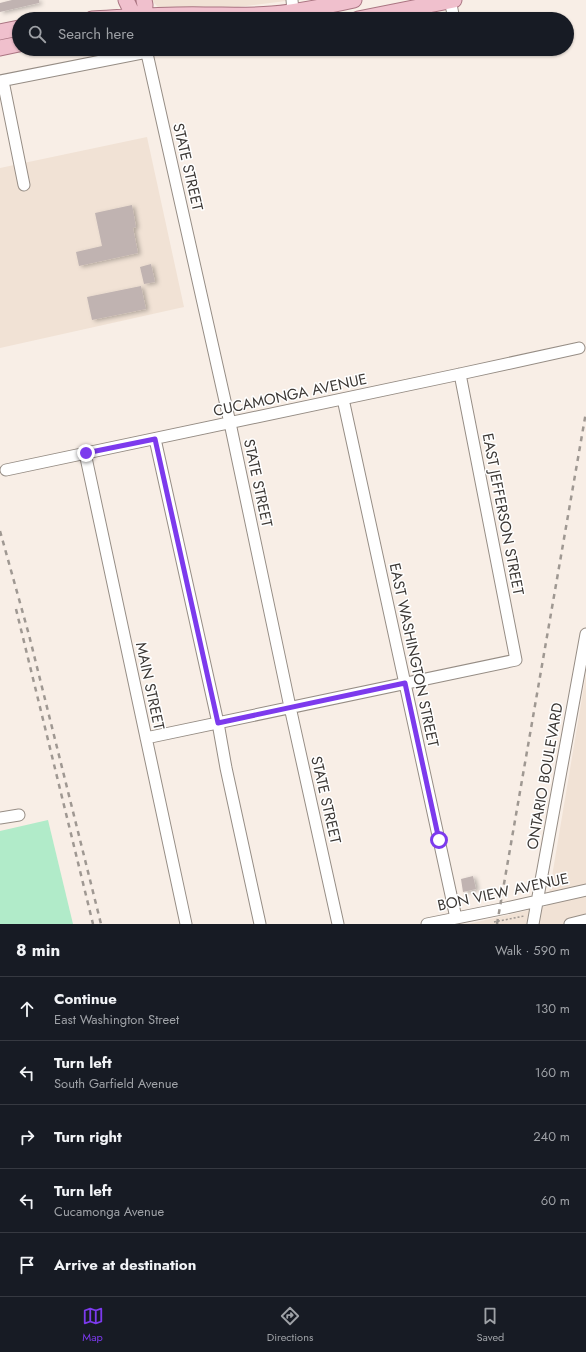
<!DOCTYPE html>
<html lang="en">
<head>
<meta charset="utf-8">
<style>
  :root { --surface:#171b24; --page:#242831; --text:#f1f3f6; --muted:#9ea1a6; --line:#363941; --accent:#7c3aed }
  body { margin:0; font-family:Jost,sans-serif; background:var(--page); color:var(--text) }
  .stop { position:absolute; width:12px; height:12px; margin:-9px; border:3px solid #7c3aed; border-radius:50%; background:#fff }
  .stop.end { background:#7c3aed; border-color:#fff; box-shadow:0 1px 4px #0008 }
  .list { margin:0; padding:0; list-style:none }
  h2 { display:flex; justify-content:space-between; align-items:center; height:52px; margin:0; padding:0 16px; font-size:17px }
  h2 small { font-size:13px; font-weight:400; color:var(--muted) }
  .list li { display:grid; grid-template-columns:26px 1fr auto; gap:12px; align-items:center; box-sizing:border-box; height:64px; padding:0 16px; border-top:1px solid var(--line) }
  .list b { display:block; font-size:15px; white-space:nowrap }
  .list p { margin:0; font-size:13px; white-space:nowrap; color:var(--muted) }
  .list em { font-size:13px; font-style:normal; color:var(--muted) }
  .icon { flex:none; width:22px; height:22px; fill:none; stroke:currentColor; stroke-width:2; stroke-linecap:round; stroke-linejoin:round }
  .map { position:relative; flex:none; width:586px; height:924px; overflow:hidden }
  .search { position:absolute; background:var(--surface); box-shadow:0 1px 3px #0004; left:12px; right:12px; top:12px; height:44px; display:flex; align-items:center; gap:10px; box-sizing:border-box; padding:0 14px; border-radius:22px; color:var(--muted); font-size:15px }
  .sheet { height:372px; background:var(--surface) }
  nav { display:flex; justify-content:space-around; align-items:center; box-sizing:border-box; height:56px; border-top:1px solid var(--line); background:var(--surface); font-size:11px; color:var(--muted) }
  nav a { display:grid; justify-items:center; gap:2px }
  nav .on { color:var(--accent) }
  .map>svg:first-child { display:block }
</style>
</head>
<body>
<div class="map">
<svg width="586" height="924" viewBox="0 0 586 924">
  <defs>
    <filter id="shadow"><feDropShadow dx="3" dy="1.5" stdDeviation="2" flood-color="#0004"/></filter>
  </defs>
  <rect width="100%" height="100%" fill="#f8eee6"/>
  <path fill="#f1e2d5" d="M151,0H294L238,7L219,8L158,7Z
    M147,137L184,307L0,348V168Z
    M586,674V924H468L547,906Z"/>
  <path fill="#b1ebc9" d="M48,820L73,924H0V831Z"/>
  <path fill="#c0b3b1" filter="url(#shadow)" d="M12,0H39V3L0,12V3Z
    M132,205L136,227L133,228L138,253L79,266L76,252L102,246L95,213Z
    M151,264L155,282L144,284L140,267Z
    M141,286L146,309L92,320L87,297Z
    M473,876L476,889L463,892L461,879Z"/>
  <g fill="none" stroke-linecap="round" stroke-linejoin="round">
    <g stroke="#968d85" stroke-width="13">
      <path id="minor" d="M292,0L293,11
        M450,0L454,19
        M146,49L230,423L290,707L338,924
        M0,81L147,52
        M3,81L24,185
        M343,399L456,918
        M155,439L218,723L226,768L260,924
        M85,453L186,924
        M6,470L460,374L579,348
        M146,738L516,660L460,374
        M0,818L19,815
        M427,924L506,908L586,890
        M533,924L586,634
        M570,924L586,920"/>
    </g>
    <g stroke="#aa7582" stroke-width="17">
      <path id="major" d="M126,0L135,19
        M92,19C129,17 167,14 205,15C227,15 250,16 272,14C299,12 327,6 354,0
        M144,19L145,5L144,0
        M358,19L454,0
        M0,32L19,28
        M0,48L19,44"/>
    </g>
    <path stroke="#9f9892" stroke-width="1.5" stroke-dasharray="2 2" stroke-linecap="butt" d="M494,922L524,916"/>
    <use href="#minor" stroke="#fff" stroke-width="11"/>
    <use href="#major" stroke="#f0c0cd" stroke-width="15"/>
    <path stroke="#9f9892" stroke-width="2.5" stroke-dasharray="5 5" stroke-linecap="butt" d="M0,531L29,635L101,924
      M16,609L93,924
      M497,924L586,412"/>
  </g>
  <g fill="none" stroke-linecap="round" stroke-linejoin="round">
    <path stroke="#7c3aed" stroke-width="5" d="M86,453L155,439L218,723L405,683L439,840"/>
  </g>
  <g text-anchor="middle" stroke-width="3" stroke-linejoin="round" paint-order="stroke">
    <g font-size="15" fill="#3c3835" stroke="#fff">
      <text transform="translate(188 167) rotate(77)" y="5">STATE STREET</text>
      <text transform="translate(290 395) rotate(-12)" y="5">CUCAMONGA AVENUE</text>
      <text transform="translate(258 483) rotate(78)" y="5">STATE STREET</text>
      <text transform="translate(503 514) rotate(79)" y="5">EAST JEFFERSON STREET</text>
      <text transform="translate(414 655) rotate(78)" y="5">EAST WASHINGTON STREET</text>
      <text transform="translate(150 686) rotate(78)" y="5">MAIN STREET</text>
      <text transform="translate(545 776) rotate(-80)" y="5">ONTARIO BOULEVARD</text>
      <text transform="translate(326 800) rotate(77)" y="5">STATE STREET</text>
      <text transform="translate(503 892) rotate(-12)" y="5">BON VIEW AVENUE</text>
    </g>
  </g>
</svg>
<div class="stop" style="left:439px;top:840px"></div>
<div class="stop end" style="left:86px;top:453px"></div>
<div class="search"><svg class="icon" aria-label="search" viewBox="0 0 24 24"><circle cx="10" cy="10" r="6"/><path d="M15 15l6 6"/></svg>Search here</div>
</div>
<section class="sheet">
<h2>8 min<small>Walk · 590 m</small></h2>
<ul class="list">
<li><svg class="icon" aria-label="ahead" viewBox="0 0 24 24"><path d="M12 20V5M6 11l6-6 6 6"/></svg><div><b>Continue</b><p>East Washington Street</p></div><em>130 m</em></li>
<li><svg class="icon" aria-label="left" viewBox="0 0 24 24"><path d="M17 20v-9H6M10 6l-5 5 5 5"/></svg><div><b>Turn left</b><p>South Garfield Avenue</p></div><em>160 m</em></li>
<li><svg class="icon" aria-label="right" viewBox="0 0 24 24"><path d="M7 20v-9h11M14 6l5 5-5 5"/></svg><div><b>Turn right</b></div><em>240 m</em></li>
<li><svg class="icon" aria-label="left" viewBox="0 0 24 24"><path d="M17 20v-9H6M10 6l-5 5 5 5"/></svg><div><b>Turn left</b><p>Cucamonga Avenue</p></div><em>60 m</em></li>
<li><svg class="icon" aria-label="arrive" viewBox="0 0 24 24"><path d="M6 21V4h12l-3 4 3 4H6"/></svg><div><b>Arrive at destination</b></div></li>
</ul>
</section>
<nav>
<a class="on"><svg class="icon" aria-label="map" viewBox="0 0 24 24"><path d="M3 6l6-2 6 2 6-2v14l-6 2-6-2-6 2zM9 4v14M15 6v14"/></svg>Map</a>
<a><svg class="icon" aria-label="directions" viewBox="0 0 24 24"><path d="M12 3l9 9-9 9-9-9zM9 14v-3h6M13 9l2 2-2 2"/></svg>Directions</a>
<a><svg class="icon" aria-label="saved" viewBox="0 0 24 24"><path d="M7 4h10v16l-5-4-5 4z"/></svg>Saved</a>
</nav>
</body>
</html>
